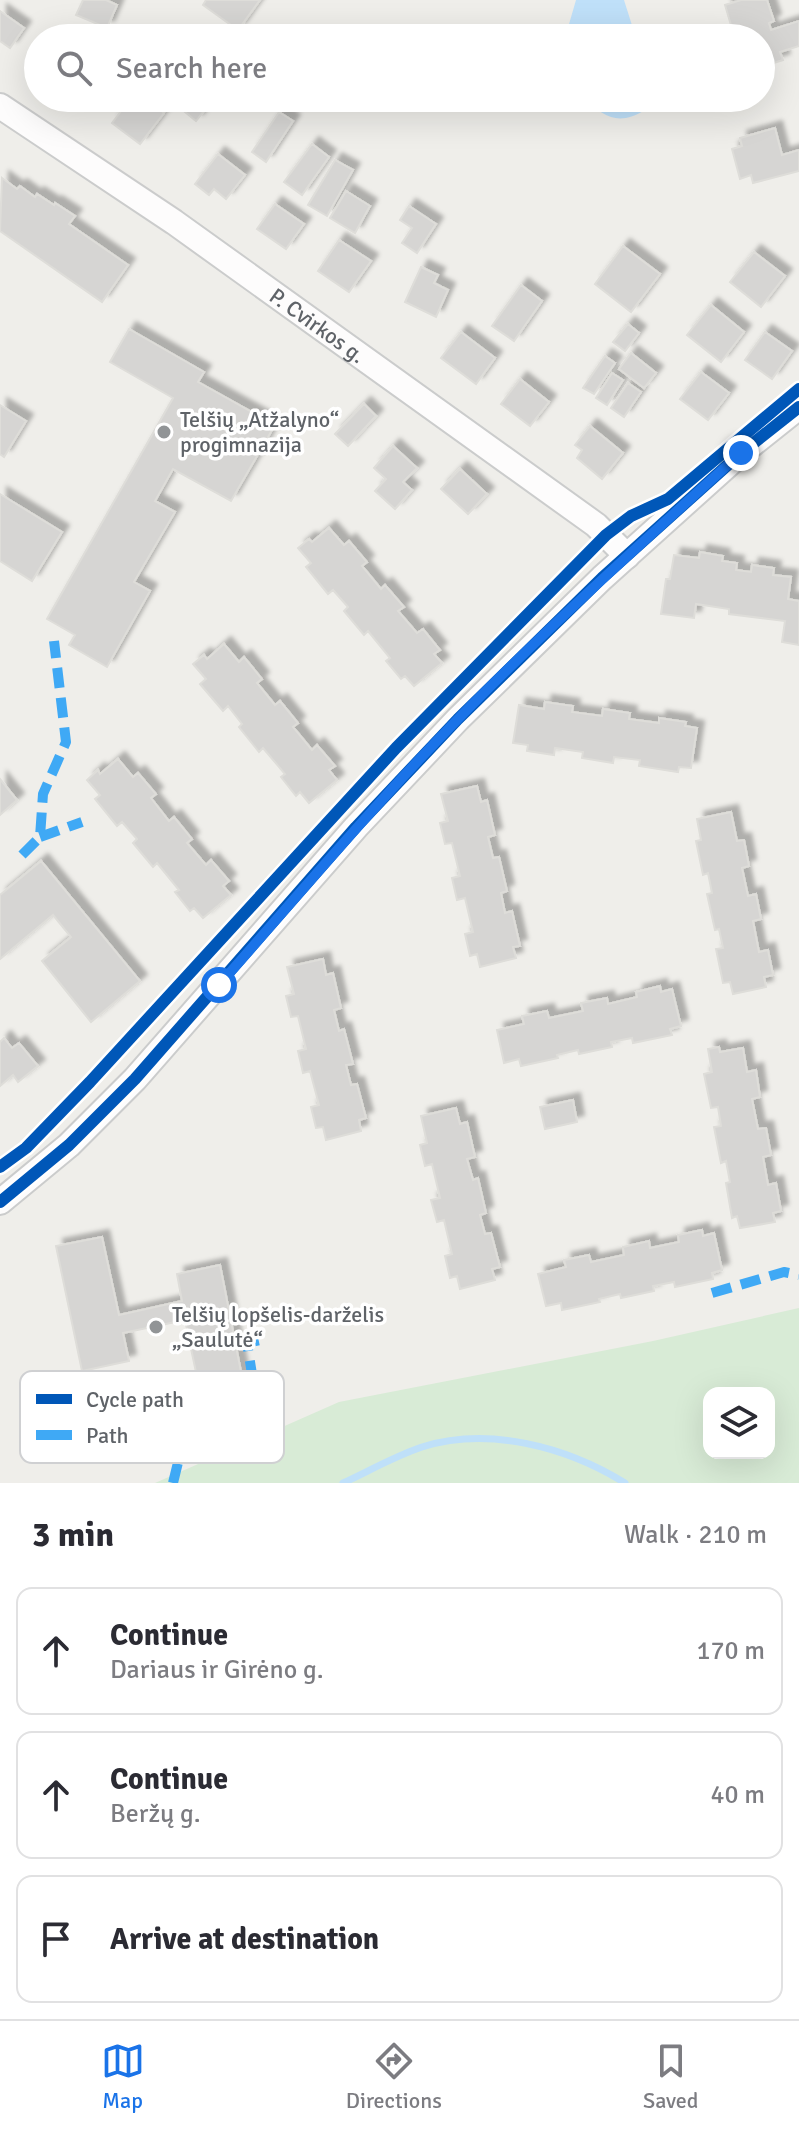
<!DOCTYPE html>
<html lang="en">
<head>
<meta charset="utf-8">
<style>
  :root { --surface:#fff; --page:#f2f2f3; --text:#2b2b33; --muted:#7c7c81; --line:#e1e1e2; --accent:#1a73e8 }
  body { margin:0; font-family:Signika,sans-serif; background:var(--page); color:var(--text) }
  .controls { position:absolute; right:24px; bottom:24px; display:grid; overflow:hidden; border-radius:16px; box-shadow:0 8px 32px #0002 }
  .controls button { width:72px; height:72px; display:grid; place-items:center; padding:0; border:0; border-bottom:2px solid var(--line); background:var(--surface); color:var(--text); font:40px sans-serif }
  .stop { position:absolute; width:24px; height:24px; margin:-18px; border:6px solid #1a73e8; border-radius:50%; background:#fff }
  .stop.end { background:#1a73e8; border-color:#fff; box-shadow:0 2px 8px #0008 }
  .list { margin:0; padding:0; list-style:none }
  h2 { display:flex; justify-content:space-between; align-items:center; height:104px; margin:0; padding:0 32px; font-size:34px }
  h2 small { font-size:26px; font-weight:400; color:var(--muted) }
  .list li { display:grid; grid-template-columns:52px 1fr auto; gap:24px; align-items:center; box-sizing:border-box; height:128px; margin:0 16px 16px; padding:0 16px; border:2px solid var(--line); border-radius:16px }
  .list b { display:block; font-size:30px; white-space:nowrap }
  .list p { margin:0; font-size:26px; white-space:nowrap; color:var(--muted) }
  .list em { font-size:26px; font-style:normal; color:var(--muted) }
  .icon { flex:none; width:44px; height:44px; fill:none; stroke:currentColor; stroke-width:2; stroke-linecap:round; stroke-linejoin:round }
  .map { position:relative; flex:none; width:799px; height:1483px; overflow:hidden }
  .search { position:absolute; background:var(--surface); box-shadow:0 8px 32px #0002; left:24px; right:24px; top:24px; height:88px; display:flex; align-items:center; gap:20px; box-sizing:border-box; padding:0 28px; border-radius:44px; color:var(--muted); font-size:30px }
  .sheet { height:536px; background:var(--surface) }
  nav { display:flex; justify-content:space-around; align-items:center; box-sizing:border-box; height:112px; border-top:2px solid var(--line); background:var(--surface); font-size:22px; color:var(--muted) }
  nav a { display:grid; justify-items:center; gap:4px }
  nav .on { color:var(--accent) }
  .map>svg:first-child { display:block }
</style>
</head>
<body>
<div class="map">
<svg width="799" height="1483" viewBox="0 0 799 1483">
  <defs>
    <filter id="shadow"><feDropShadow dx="7" dy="-7" stdDeviation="2" flood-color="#0004"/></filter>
  </defs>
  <rect width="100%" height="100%" fill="#efeeea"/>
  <path fill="#d8ebd6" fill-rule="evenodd" d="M799,1308V1483H155L339,1402L653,1341ZM709,1393H769V1453H709Z"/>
  <path fill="#bfe0f9" d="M576,0H624L636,38H565Z
    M581,98H650L647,109C617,127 607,117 581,98Z"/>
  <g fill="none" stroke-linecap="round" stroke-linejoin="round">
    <path stroke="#bfe0f9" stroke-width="7" d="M343,1483C369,1471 395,1456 422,1447C489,1426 567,1447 625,1483"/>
  </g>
  <path fill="#d6d5d3" stroke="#deddd9" stroke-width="2" filter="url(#shadow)" d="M83,0H106L117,5L107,28L76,15Z
    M206,0H260L238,30L203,5Z
    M741,0H767L774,21L769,23L771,30L799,21V46L780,52L783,60L761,67V38H745L742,29L733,32L725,5Z
    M0,11L24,28L10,48L0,41Z
    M131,98L142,105L147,99L164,113L140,144L112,123Z
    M168,98H214L196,121Z
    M279,112L293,121L266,162L252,152Z
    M775,128L782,155L799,150V171L753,183L751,175L740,179L732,149L742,146L740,138Z
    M312,144L329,157L302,195L284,182Z
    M218,154L245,175L226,199L214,189L209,195L195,184Z
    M335,160L353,170L327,216L308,205Z
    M2,178L17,189L20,186L35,197L37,194L54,205L55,203L75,216L69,224L128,265L102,302L0,231Z
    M346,191L370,206L355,233L330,218Z
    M275,204L304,224L286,249L257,229Z
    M409,206L436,224L417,253L402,243L412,228L400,220Z
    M339,240L371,261L349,292L318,271Z
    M623,246L660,274L631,312L595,284Z
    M754,252L785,276L761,307L730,282Z
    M421,267L438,275L434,283L448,290L436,317L405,302Z
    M521,285L542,301L514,341L492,326Z
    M711,305L744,332L721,362L687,335Z
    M628,324L639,333L625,351L613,342Z
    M129,329L204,372L198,382L275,425L231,501L173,469L155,501L175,512L134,582L150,591L107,667L69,645L75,635L47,619L173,398L110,362Z
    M461,332L495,358L476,384L441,358Z
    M765,332L792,351L772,379L745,360Z
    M631,353L656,373L644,388L619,369Z
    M605,356L615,363L594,394L583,388Z
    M701,372L729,393L708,420L680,399Z
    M612,373L623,380L607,405L596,398Z
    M520,379L549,402L530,426L501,404Z
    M628,383L641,392L624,417L611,408Z
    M364,404L376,416L348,446L335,434Z
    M0,405L26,421L4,457L0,454Z
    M590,426L623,453L602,479L577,458L582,450L575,445Z
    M393,446L417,468L403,482L412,490L395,509L375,491L386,479L374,468Z
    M460,469L487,494L468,514L441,489Z
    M0,494L62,532L32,581L0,561Z
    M329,528L344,545L349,541L367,562L362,566L381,589L385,585L404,607L398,611L417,633L423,629L440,650L434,654L442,663L414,686L405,676L401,679L386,661L390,658L368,631L364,635L344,611L348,607L333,590L328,594L306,567L311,563L298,548L309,539L312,542Z
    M700,552L723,556L722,561L737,563L736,570L751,572L752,565L774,568L773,575L791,577L788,599L799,601V645L782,642L785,621L729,614V609L696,604L694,618L661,614L666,579H670L674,555L699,558Z
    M224,644L239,662L244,657L262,679L257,683L275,705L280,701L298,723L293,727L312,750L317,745L335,766L329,770L337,780L309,803L300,792L296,796L281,777L285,774L263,748L259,752L239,727L242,724L228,706L223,711L200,684L206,679L193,664L204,655L207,659Z
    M545,702L573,706L572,712L602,716L603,709L630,713L629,719L659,723V718L686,722L685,726L697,728L691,768L679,767L678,772L639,766L640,760L614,757L613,763L582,758L583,752L555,748L554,755L527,751L528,745L513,743L519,705L544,709Z
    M118,759L133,777L138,773L156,794L151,798L169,821L174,817L192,839L187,843L206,865L211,860L229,881L223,886L231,895L203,918L194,908L190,911L175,892L179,890L157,863L153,867L133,843L137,839L122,822L117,826L95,799L100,795L87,780L98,770L100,774Z
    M0,779L17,800L0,815Z
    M477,786L481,802L487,800L495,835L488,837L493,858L499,857L507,891L501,893L505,913L512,911L520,946L513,947L516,958L480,967L477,954L470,956L465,934L473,932L465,898L457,900L452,878L460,876L452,843L445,844L440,823L448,821L441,794Z
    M731,812L737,841L744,840L749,866L742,868L748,896L756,894L761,919L753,921L759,952L768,950L773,975L764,977L766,987L733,994L730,982L723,983L716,949L723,948L719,929L715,930L707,894L712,893L708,873L703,875L696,841L701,840L697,819Z
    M41,861L140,981L91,1022L42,961L71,937L53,915L0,959V895Z
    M323,959L326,975L333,973L341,1008L334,1010L339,1031L344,1029L353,1064L346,1065L351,1085L357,1084L366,1118L359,1120L361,1131L326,1140L323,1127L316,1128L311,1107L319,1105L310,1071L303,1073L298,1051L306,1049L298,1016L291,1017L286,996L294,994L287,967Z
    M660,986L661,992L672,989L681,1026L670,1029L672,1035L633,1043L632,1038L611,1042L612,1047L579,1054L578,1050L557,1055L558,1058L521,1066L519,1059L504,1063L497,1030L524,1024L522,1016L547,1011L549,1018L583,1011L581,1003L607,998L608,1004L637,997L636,992Z
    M4,1038L12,1048L19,1043L38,1066L18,1082L13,1075L0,1086V1042Z
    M719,1047L720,1052L743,1048L747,1072L756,1070L760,1097L752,1099L758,1129L766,1128L771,1155L763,1157L768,1185L776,1183L781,1211L773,1213L775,1222L740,1228L737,1216L732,1218L726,1183L730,1182L726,1161L721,1163L714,1127L721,1126L718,1107L711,1108L704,1074L712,1072L708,1049Z
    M573,1100L577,1122L545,1129L540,1107Z
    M456,1108L460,1124L467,1122L475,1157L467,1159L473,1180L478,1178L486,1213L480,1215L485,1234L491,1233L500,1267L492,1269L495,1280L460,1289L457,1276L450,1278L445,1256L452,1254L444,1220L437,1222L431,1200L440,1198L432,1164L425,1166L420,1145L427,1143L421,1116Z
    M702,1230L703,1236L714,1233L722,1270L712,1273L713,1279L675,1287L674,1282L653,1286L654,1291L621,1298L620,1294L599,1299L600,1302L562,1310L561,1303L546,1306L538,1274L566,1267L564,1260L589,1255L591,1262L624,1255L623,1247L649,1241L650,1248L679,1242L678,1235Z
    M102,1237L119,1315L182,1301L177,1274L220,1265L244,1387L201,1396L185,1320L123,1333L129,1361L82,1371L56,1246Z"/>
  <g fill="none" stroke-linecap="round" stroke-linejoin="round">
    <g stroke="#cbcccc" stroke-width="28">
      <g id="minor">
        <path id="s1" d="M0,106L174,222L596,525L627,556"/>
        <path d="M0,1202L69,1145L135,1079L356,827L458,719L602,578L741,453L799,407"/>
      </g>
    </g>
    <use href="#minor" stroke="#fdfcfc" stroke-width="24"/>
    <path stroke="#3fa9f5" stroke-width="10" stroke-dasharray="20 10" stroke-linecap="butt" d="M40,837L82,822
      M22,855L40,837L43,794L66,742L54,641
      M712,1293L784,1272L799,1275
      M173,1483L181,1450L196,1411L255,1393L247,1343L265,1339"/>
    <g stroke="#fff" stroke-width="17">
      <path id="cycleway" d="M0,1167L26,1148L90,1082L396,748L606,535L631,516L668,499L799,389
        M0,1202L69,1145L135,1079L356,827L458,719L602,578L741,453L799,407"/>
    </g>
    <use href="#cycleway" stroke="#0057b8" stroke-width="12"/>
  </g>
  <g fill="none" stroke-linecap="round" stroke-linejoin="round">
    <path stroke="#1a73e8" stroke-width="10" d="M219,985C290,905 359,822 433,745C530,643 636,548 741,453"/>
  </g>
  <g fill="#919496" stroke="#fff" stroke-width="3">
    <circle cx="164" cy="432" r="8"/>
    <circle cx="156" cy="1327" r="8"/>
  </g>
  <g text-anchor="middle" stroke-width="7" stroke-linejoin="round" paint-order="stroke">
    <g font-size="22" fill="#5f6368" stroke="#fff">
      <text dy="8" stroke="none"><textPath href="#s1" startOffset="386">P. Cvirkos g.</textPath></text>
    </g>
    <g font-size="22" fill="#5f6368" stroke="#fff" text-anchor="start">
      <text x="180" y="427">Telšių „Atžalyno“<tspan x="180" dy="25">progimnazija</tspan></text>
      <text x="172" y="1322">Telšių lopšelis-darželis<tspan x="172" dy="25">„Saulutė“</tspan></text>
    </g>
  </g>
  <rect x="20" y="1371" width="264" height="92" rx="12" fill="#fff" stroke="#cfd0d2" stroke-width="2"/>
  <rect x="36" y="1394" width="36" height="10" fill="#0057b8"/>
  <rect x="36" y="1430" width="36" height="10" fill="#3fa9f5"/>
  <g font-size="22" fill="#5f6368">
    <text x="86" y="1407">Cycle path</text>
    <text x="86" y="1443">Path</text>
  </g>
</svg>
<div class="controls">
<button><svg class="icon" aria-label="layers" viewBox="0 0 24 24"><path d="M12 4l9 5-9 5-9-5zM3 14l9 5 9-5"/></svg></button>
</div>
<div class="stop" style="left:219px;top:985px"></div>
<div class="stop end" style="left:741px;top:453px"></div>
<div class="search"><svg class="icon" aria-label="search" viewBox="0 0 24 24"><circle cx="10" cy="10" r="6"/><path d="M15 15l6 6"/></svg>Search here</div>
</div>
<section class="sheet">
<h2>3 min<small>Walk · 210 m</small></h2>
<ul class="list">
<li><svg class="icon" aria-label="ahead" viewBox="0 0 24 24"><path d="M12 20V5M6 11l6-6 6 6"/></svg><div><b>Continue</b><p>Dariaus ir Girėno g.</p></div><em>170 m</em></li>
<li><svg class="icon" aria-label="ahead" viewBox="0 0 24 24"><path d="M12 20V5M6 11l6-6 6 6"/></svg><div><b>Continue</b><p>Beržų g.</p></div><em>40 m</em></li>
<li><svg class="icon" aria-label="arrive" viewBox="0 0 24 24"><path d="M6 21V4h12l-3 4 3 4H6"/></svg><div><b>Arrive at destination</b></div></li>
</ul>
</section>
<nav>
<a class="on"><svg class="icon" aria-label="map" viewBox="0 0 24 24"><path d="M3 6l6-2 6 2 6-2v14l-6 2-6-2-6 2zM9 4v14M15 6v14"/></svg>Map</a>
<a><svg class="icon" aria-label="directions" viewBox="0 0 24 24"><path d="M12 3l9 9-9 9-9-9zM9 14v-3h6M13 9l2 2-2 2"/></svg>Directions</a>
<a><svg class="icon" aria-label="saved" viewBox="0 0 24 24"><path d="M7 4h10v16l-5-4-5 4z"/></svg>Saved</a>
</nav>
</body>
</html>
